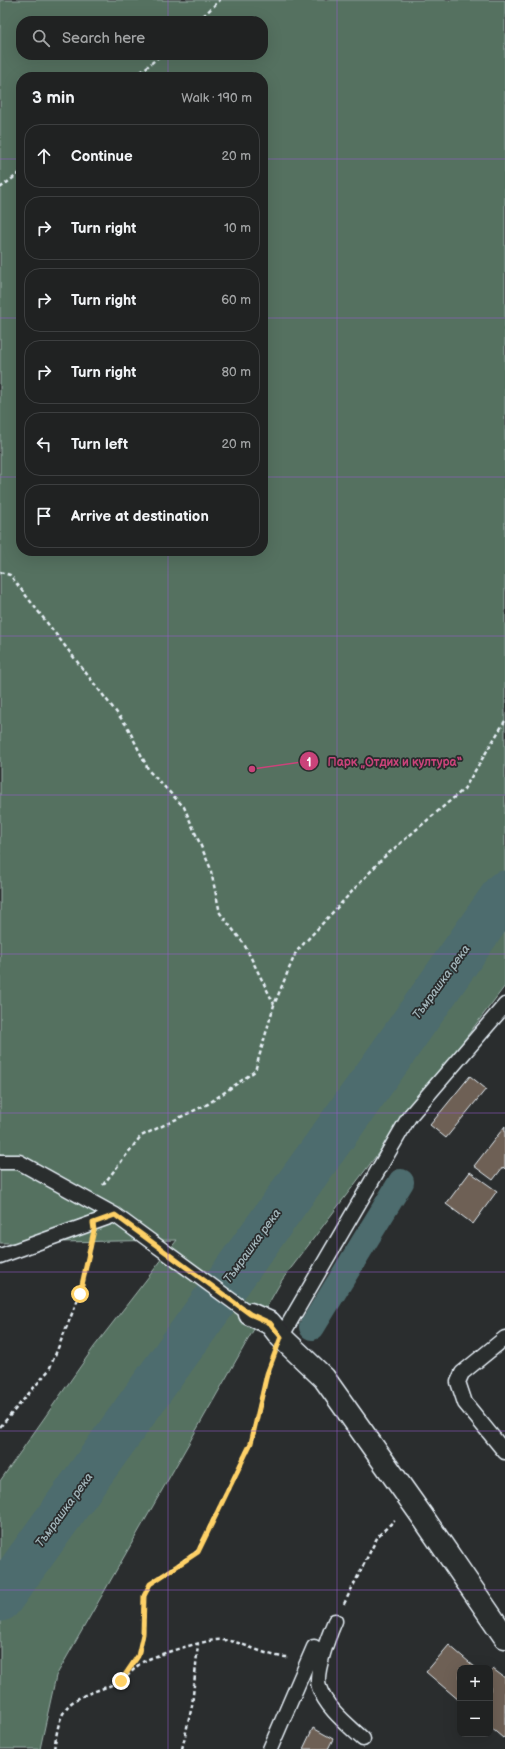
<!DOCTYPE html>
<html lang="en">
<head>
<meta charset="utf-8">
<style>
  :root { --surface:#202222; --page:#2d2f2f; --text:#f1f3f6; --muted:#a2a4a5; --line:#3d3f40 }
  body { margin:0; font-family:"Balsamiq Sans",sans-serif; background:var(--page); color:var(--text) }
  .controls { position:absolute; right:12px; bottom:12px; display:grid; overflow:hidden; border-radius:8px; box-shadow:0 4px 16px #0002 }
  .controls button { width:36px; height:36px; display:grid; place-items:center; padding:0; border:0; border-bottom:1px solid var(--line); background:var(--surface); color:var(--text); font:20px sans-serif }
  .stop { position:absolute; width:12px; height:12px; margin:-9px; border:3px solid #ffd166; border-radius:50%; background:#fff }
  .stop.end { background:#ffd166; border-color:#fff; box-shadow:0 1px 4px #0008 }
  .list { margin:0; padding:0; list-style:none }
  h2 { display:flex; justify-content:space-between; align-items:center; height:52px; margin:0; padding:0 16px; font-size:17px }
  h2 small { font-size:13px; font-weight:400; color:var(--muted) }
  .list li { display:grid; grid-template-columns:26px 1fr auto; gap:12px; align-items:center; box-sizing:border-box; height:64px; margin:0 8px 8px; padding:0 8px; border:1px solid var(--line); border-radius:16px }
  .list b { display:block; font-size:15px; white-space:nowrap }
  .list em { font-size:13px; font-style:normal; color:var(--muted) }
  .icon { flex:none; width:22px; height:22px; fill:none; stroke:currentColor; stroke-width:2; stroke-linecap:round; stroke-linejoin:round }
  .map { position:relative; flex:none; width:505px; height:1749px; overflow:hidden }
  .search { position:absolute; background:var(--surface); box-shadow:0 4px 16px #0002; left:16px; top:16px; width:252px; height:44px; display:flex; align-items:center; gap:10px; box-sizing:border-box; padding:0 14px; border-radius:16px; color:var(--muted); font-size:15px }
  .panel { position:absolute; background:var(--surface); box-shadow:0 4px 16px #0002; left:16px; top:72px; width:252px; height:484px; border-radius:16px }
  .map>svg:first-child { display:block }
</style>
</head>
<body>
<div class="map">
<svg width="505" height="1749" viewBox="0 0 505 1749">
  <rect width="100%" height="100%" fill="#2a2d2e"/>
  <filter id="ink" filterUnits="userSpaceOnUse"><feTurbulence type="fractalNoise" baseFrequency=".025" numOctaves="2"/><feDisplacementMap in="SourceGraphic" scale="8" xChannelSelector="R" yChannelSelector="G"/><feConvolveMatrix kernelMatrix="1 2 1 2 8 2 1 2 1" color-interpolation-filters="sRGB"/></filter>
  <g filter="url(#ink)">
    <path fill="#557160" stroke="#9eb1ac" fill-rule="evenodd" d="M0,0H505V986L282,1280L56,1676L40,1749H0V1481L94,1347L177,1240L0,1243ZM21,21H263V55H21ZM21,77H263V551H21Z"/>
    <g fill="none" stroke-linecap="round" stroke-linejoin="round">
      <path stroke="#4d6c6e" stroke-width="26" d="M312,1327L401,1182"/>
      <path stroke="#4d6c6e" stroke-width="45" d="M0,1599L382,1068L505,893"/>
    </g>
    <path fill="#6e6054" stroke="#e8f1f8" d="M470,1076L486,1089L446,1138L430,1125Z
      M505,1126V1169L503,1167L493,1180L474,1166Z
      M470,1172L497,1191L473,1224L446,1204Z
      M449,1645L476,1668H460V1701L426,1672Z
      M493,1669L505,1678V1736L503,1738L490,1727V1673Z
      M313,1728L333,1739L328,1749H303Z"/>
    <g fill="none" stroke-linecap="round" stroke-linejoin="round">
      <g stroke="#e8f1f8" stroke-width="17">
        <path id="lane" d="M0,1162H19L115,1215L250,1314
          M0,1256L115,1215
          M281,1337L409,1117L505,1005
          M505,1338L462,1373L458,1382L465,1403L505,1452
          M335,1621C329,1635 314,1673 319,1687C326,1708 347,1724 363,1739
          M270,1749L314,1647"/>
      </g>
      <g stroke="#e8f1f8" stroke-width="25">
        <path id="street" d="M250,1314L270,1323L281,1337L324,1378L422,1516L505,1637"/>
      </g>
      <path stroke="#e8f1f8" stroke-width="2.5" stroke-dasharray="4 3" stroke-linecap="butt" d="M198,21L220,0
        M135,77L161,55
        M0,188L21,172
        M0,572L10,575L127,726L149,771L184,807L210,867L220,913L244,944L274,1004
        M103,1185L141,1136L208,1104L255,1071L274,1005L296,952L383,858L464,789L505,721
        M0,1427L49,1370L80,1294L91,1245
        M344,1604L378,1536L395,1520
        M124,1677L138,1656L143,1634L144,1596L150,1584L198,1551L251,1443L267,1374L272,1361
        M54,1749C57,1733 58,1716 70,1704C84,1692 104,1690 120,1681C128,1677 133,1669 141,1663C151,1656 202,1641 216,1640C241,1638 264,1658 289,1657
        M182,1749L192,1706L198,1644"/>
      <use href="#lane" stroke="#2a2d2e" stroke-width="14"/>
      <use href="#street" stroke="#2a2d2e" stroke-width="22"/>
    </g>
  </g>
  <g fill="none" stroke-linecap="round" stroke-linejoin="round" filter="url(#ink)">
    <path stroke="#ffd166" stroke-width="5" d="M80,1294L94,1230L93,1223L115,1215L250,1314L270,1323L281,1337L267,1374L251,1443L198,1552L150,1584L144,1596L143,1634L138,1656L121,1681"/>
  </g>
  <path fill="none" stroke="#965dcd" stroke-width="1" stroke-opacity="0.55" d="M168,0V21M337,0V1749M168,55V77M0,159H21M263,159H505M0,318H21M263,318H505M0,477H21M263,477H505M168,551V1749M0,636H505M0,795H505M0,954H505M0,1113H505M0,1272H505M0,1431H505M0,1590H505"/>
  <g text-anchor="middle" stroke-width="3.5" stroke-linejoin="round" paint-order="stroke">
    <g font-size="12" font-style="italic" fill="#a2b5ba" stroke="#2a2d2e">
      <text transform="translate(441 982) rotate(-54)" y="4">Тъмрашка река</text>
      <text transform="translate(252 1246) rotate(-54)" y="4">Тъмрашка река</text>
      <text transform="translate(64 1510) rotate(-54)" y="4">Тъмрашка река</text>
    </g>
  </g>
  <path fill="none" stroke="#ca437a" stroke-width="1.5" d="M252 769L309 761"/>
  <g fill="#ca437a" stroke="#2a2d2e" stroke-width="1.5">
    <circle cx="252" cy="769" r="4"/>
    <circle cx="309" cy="761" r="10"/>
  </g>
  <g font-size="12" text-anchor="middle" font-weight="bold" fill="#fff">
    <text x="309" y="766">1</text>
  </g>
  <g font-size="12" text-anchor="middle" font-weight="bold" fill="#ca437a" stroke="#2a2d2e" stroke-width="3.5" stroke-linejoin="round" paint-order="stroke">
    <text x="395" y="766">Парк „Отдих и култура“</text>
  </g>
</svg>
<div class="controls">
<button>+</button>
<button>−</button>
</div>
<div class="stop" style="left:80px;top:1294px"></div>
<div class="stop end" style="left:121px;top:1681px"></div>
<div class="search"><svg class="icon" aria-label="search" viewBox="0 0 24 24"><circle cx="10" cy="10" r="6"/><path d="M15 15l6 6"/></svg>Search here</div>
<section class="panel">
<h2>3 min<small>Walk · 190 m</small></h2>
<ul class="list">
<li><svg class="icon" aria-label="ahead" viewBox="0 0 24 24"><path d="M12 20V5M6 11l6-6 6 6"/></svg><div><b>Continue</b></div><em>20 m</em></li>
<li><svg class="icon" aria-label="right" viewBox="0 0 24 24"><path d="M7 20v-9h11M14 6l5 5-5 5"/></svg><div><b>Turn right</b></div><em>10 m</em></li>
<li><svg class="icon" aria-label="right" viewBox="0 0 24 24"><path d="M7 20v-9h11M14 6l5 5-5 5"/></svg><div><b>Turn right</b></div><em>60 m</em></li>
<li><svg class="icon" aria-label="right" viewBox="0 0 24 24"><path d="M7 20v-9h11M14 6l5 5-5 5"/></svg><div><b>Turn right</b></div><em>80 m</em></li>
<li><svg class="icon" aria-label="left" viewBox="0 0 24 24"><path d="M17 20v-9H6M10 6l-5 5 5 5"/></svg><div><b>Turn left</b></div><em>20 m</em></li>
<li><svg class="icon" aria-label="arrive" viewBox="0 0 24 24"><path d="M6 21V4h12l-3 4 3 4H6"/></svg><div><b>Arrive at destination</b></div></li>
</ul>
</section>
</div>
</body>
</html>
